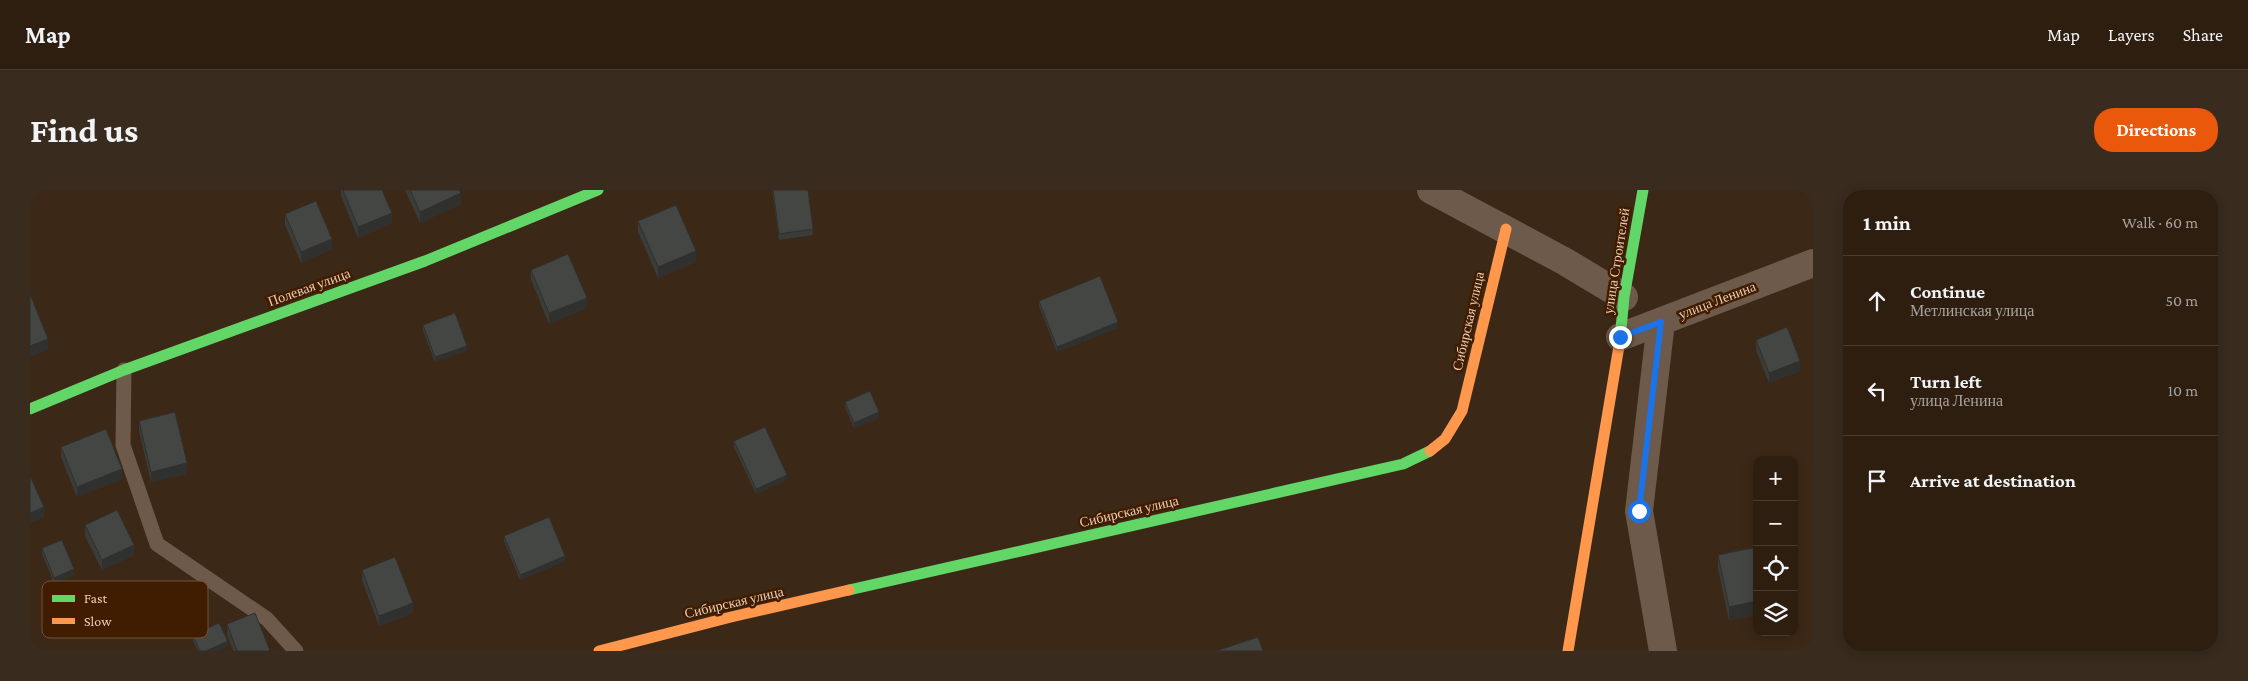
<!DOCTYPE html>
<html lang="en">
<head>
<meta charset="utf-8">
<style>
  :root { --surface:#2d1e10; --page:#392b1e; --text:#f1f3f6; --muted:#a7a29f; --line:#483c30; --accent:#ea580c }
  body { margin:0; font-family:"Crimson Pro",serif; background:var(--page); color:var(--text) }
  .controls { position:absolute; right:15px; bottom:15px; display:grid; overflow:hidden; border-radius:10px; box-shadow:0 2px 12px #0003 }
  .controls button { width:45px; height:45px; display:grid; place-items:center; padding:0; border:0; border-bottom:1px solid var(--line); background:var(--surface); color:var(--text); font:25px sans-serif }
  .stop { position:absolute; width:15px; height:15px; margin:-11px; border:4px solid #1a73e8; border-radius:50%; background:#fff }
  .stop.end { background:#1a73e8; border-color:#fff; box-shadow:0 1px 5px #0008 }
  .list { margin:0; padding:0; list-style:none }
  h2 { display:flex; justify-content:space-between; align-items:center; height:65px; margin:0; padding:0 20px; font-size:21px }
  h2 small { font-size:16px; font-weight:400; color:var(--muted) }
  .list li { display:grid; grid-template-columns:32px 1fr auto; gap:15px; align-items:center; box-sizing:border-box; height:90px; padding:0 20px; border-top:1px solid var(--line) }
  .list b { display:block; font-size:19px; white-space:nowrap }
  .list p { margin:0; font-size:16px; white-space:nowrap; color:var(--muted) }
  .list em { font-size:16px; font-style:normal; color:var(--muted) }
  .icon { flex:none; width:28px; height:28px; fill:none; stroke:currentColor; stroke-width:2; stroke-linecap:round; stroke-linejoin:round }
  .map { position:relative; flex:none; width:1783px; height:461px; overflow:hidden; border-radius:20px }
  header { display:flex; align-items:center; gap:30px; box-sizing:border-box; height:70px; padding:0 25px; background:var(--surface); border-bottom:1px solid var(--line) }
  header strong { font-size:24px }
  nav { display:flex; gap:28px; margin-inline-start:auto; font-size:18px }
  .intro { display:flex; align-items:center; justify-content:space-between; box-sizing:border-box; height:120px; padding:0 30px }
  h1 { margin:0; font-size:35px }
  .button { padding:12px 22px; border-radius:20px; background:var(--accent); color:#fff; font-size:18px; font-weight:700 }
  main { display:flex; gap:30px; padding:0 30px }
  aside { flex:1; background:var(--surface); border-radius:20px; box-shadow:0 2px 12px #0003 }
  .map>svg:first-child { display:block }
</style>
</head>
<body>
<header>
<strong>Map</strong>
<nav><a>Map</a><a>Layers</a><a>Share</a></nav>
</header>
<div class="intro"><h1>Find us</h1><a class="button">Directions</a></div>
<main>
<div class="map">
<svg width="1783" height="461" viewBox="0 0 1783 461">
  <rect width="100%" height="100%" fill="#3c2816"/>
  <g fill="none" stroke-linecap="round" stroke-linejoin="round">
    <path stroke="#6e5a4a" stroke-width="15" d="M94,180L93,255L127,354L237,429L266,461"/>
    <path stroke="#6e5a4a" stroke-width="28" d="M1401,0L1534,71L1594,107
      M1631,132L1609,321L1633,461
      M1590,147L1783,73"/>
    <path stroke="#63d668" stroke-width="11" d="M1590,150L1594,107L1613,0
      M0,219L94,180L395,71L568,0
      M819,400L1373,274L1400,261"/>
    <path stroke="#ff974d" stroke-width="11" d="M1400,261L1415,249L1432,221L1476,39
      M569,461L701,427L819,400
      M1538,461L1590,150"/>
  </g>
  <path fill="#3a3c3a" d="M311,0H313L362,33L328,48L311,6Z
    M375,0H429L431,14L390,33Z
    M742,0H778L783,45L749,50Z
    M255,24L302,59L271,73L255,35Z
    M608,31L666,72L628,88L608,42Z
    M501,80L557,118L519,134L501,90Z
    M1009,111L1088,138L1027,162L1009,116Z
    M393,135L437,161L405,172L393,141Z
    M1726,150L1770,181L1739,193L1726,160Z
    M815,212L849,228L824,238L815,217Z
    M109,231L157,284L121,292L109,241Z
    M704,251L757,290L726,304L704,257Z
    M31,257L92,289L47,307L31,267Z
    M55,335L104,365L72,380L55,346Z
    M474,346L535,371L490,390L474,351Z
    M1727,357L1699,431L1688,379V365Z
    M12,358L44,385L24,393L12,364Z
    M332,380L383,423L349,436L332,390Z
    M138,405L170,428L149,437L138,411Z
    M197,434L240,461H203L197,444Z
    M163,445L198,456L188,461H168L163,451Z"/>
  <path fill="#30312f" d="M431,3V14L390,33V22Z
    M362,23V33L328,48V37Z
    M302,49V59L271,73V62Z
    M666,61V72L628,88V77Z
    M557,108V118L519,134V123Z
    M1088,132V138L1027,162V157Z
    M18,149V160L0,167V156Z
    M437,156V161L405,172V167Z
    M1770,171V181L1739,193V183Z
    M849,222V228L824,238V233Z
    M157,273V284L121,292V282Z
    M92,279V289L47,307V297Z
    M757,285V290L726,304V299Z
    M14,317V328L0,333V323Z
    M104,355V365L72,380V370Z
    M535,366V371L490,390V385Z
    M44,379V385L24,393V388Z
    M1727,411V425L1699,431V417Z
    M383,413V423L349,436V426Z
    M170,422V428L149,437V431Z
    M198,451V456L188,461H176Z"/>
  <path fill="#444643" stroke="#30312f" d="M313,0H352L362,23L328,37Z
    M380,0H429L431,3L390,22Z
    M743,0H778L783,39L749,44Z
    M286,11L302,49L271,62L255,24Z
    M646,15L666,61L628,77L608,31Z
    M538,64L557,108L519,123L501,80Z
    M1070,86L1088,132L1027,157L1009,111Z
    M0,104L18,149L0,156Z
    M425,123L437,156L405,167L393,135Z
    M1757,137L1770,171L1739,183L1726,150Z
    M840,201L849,222L824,233L815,212Z
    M145,222L157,273L121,282L109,231Z
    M735,237L757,285L726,299L704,251Z
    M76,239L92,279L47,297L31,257Z
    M0,286L14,317L0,323Z
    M87,320L104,355L72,370L55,335Z
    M519,327L535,366L490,385L474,346Z
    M32,350L44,379L24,388L12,358Z
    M1727,357V411L1699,417L1688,365Z
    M365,367L383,413L349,426L332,380Z
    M225,423L240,461H207L197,434Z
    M189,433L198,451L176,461H170L163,445Z
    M1228,447L1233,461H1186Z"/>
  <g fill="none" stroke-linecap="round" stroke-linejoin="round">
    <path stroke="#1a73e8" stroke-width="6" d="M1590,147L1631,132L1609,321"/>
  </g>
  <g text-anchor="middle" stroke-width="5" stroke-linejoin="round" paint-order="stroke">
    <g font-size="14" fill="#eaccb7" stroke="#411d00">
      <text transform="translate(1586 71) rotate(-81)" y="5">улица Строителей</text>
      <text transform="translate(279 97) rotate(-20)" y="5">Полевая улица</text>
      <text transform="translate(1687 110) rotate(-21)" y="5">улица Ленина</text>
      <text transform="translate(1438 131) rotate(-77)" y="5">Сибирская улица</text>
      <text transform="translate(1099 321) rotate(-13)" y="5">Сибирская улица</text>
      <text transform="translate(704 412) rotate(-13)" y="5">Сибирская улица</text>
    </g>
  </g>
  <rect x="12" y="391" width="166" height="57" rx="8" fill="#411d00" stroke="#745237" stroke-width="1"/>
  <rect x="22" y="405" width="23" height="7" fill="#63d668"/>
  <rect x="22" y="428" width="23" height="6" fill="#ff974d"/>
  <g font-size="14" fill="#eaccb7">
    <text x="54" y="413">Fast</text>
    <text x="54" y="436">Slow</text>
  </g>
</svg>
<div class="controls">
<button>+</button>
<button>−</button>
<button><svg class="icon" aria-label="locate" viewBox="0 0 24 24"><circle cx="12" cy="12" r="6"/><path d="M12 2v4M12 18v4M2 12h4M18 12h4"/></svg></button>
<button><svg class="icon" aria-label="layers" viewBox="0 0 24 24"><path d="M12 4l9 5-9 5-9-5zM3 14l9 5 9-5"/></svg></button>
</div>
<div class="stop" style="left:1609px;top:321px"></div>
<div class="stop end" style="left:1590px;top:147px"></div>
</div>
<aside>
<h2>1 min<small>Walk · 60 m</small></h2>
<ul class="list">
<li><svg class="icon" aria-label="ahead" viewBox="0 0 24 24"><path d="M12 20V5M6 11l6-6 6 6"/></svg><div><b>Continue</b><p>Метлинская улица</p></div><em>50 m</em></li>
<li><svg class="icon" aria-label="left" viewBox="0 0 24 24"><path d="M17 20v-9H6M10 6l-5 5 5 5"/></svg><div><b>Turn left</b><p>улица Ленина</p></div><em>10 m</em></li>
<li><svg class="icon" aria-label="arrive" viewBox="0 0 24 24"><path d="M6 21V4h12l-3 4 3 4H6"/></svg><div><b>Arrive at destination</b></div></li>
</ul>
</aside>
</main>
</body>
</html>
